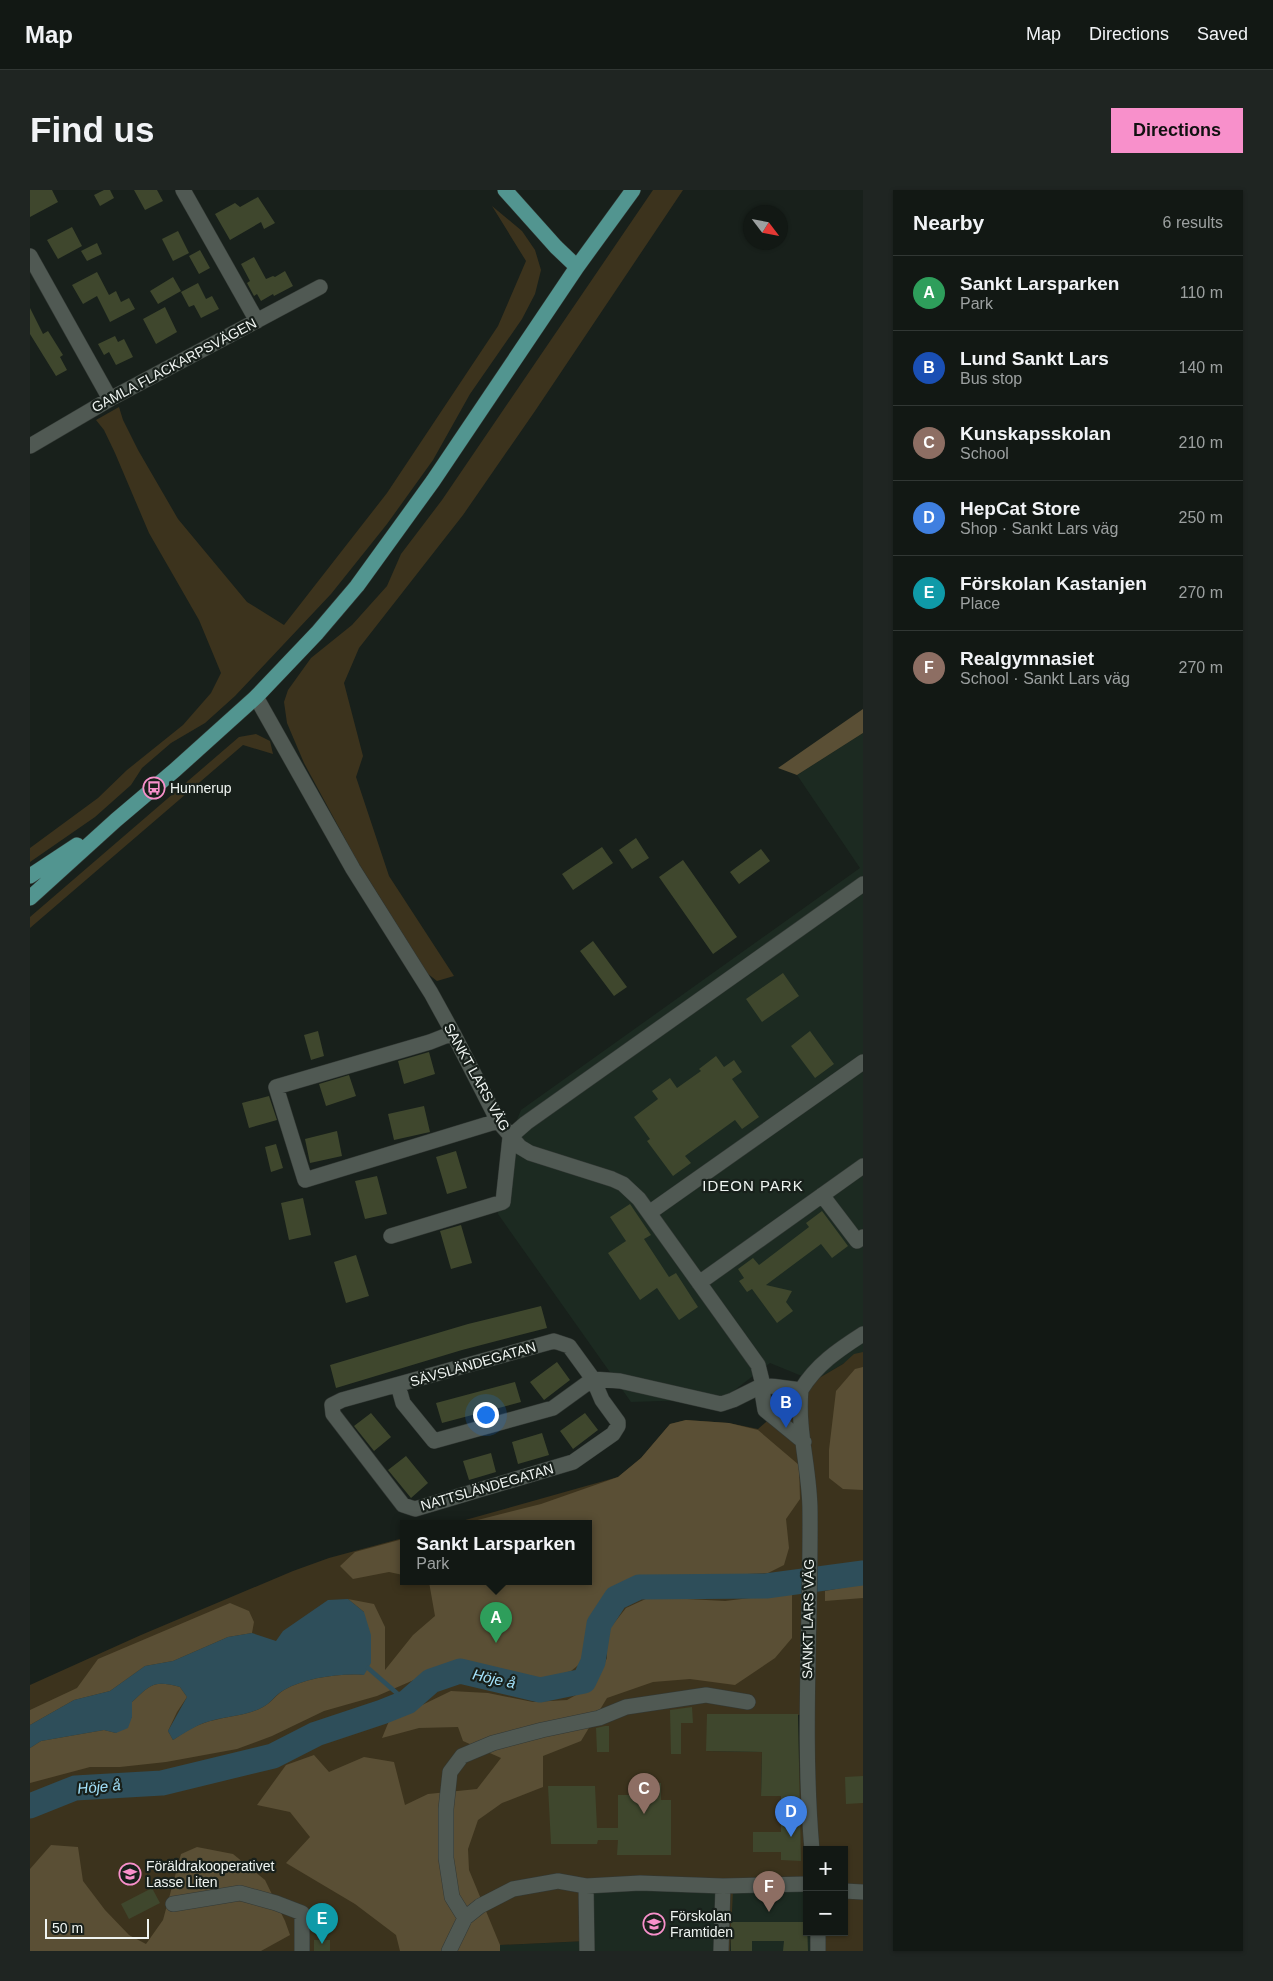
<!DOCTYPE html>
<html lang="en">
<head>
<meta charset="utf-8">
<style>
  :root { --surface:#121814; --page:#1f2522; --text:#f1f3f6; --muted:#9ca0a0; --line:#313734; --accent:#f890cb }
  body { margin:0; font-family:Arial,sans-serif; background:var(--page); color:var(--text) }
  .controls { position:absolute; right:15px; bottom:15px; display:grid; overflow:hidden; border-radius:0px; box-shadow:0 1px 4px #0004 }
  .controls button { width:45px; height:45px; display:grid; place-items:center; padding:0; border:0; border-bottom:1px solid var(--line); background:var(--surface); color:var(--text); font:25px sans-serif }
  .compass { position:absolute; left:713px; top:15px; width:45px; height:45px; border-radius:50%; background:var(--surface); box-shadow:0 1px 4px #0004; rotate:122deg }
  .scale { position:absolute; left:15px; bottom:12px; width:104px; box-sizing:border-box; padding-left:5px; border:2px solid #eff4f1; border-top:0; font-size:14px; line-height:18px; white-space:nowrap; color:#eff4f1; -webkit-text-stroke:4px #18201b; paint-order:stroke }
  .you { position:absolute; left:455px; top:1224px; width:18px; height:18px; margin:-12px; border:4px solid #fff; border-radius:50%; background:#1a73e8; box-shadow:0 0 0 8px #1a73e833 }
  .badge { display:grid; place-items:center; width:32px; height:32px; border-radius:50%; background:var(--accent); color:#fff; font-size:16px; font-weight:700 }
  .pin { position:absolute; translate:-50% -41px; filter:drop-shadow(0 1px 2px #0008) }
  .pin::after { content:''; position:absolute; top:26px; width:18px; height:15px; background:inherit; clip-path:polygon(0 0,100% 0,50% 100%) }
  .popup { position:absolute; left:370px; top:1330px; width:192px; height:65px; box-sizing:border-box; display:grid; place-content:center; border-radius:0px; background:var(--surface); filter:drop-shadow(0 1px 4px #0005); font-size:16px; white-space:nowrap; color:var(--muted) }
  .popup b { font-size:19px; color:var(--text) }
  .popup::after { content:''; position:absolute; left:50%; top:100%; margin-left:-10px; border:10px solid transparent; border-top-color:var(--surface) }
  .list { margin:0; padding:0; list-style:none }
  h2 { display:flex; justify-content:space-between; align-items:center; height:65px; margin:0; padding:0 20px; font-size:21px }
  h2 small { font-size:16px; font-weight:400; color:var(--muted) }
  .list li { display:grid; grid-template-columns:32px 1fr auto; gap:15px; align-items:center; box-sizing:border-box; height:75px; padding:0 20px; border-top:1px solid var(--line) }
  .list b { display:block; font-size:19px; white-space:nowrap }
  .list p { margin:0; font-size:16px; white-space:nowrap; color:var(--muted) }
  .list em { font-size:16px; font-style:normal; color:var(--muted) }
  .map { position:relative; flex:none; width:833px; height:1761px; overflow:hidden; border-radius:0px }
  header { display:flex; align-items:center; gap:30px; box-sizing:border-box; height:70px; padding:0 25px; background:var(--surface); border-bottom:1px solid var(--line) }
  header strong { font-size:24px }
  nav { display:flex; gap:28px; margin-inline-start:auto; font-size:18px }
  .intro { display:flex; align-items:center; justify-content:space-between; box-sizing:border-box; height:120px; padding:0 30px }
  h1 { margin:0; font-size:35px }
  .button { padding:12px 22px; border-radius:0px; background:var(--accent); color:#111; font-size:18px; font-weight:700 }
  main { display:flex; gap:30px; padding:0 30px }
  aside { flex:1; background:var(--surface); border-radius:0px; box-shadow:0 1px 4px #0004 }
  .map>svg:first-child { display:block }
</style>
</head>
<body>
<header>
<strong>Map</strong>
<nav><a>Map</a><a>Directions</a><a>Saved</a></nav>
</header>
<div class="intro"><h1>Find us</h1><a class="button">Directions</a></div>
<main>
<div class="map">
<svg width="833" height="1761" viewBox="0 0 833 1761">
  <rect width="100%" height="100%" fill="#18201b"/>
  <path fill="#1c2a21" d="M833,543V1162L784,1191L740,1173L693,1209L601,1212L468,1024L473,963L491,920L830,678L767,585Z
    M556,1696H693L691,1761H470V1755L557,1751Z
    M702,1701L777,1702V1742H782L783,1761H700Z"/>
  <path fill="#3c331d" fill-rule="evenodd" d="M623,0H653L505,221L433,325L329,458L314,493L333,566L326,587L359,686L424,786L407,791L398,784L326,669L274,573L257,533L254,512L258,500L281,468L322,435L357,396L371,364L412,310Z
    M462,16L492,41L505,60L511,80L505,104L492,129L440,204L403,270L357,334L301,404L205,506L175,533L141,553L112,578L101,595L65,627L0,672V658L68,608L97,580L153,535L181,503L191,483L169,430L119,343L85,263L74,240L66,230L89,217L93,230L108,260L148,329L217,412L254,435L357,303L468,136L496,71Z
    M226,544L240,551L243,564L213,555L0,738V727L209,547Z
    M833,1162V1761H783L782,1742H814V1660H777V1702L703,1701L700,1761H691L693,1696H556L557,1751L470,1755V1761H0V1495L111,1445L263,1381L299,1368L373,1348L374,1392H558V1334H421L588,1287L611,1268L640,1234L656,1230L699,1233L728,1239L784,1191L813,1174L824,1164ZM677,1524L770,1525L769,1606H731L732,1562L677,1561ZM603,1593H631V1610H641V1665L588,1664V1605H603Z"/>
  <path fill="#5a4f35" d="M833,519V543L767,585L748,578Z
    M833,1177V1300L813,1299L799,1288V1260L806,1201L825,1179Z
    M656,1230L699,1233L728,1240L769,1275L770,1309L756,1329L759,1358L754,1375L738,1383L605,1389L578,1403L559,1433L557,1468L541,1481L511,1490L433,1473L400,1483L347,1506L294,1521L242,1546L207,1559L136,1572L90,1577H60L0,1593V1558L11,1551L74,1540L86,1543L102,1527V1512C121,1494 124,1490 150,1497L157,1507L147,1522L138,1541L143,1550C156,1541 169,1533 185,1530C200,1526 219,1525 233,1517C241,1513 247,1504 254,1500C275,1488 310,1483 334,1485V1422L318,1409L344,1414L355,1437V1480L383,1445L405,1426L399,1392H558V1334H432L511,1314L588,1287L611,1268L640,1234Z
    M373,1349V1385L359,1382L323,1389L310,1376L325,1362Z
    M833,1394V1408L795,1411V1401Z
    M762,1403V1448L745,1468L705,1495L660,1489L623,1492L577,1508L551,1551L513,1566V1597L472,1613L448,1630L438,1659L439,1680L470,1755V1761H370L366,1745L325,1714L256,1673L280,1647L260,1622L227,1615L256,1575L284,1565L299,1582L334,1567L364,1572L375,1615L398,1604L447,1599L471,1568L433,1551L428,1537L389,1538L352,1548L359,1531L421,1501L458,1503L503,1512L537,1510L564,1495L577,1468V1442L596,1418L620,1407L695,1411Z
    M200,1413L219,1421L224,1432L222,1443L198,1447L143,1471L115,1476L80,1501L44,1510L0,1535V1520L47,1498L68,1469Z
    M21,1655L48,1657L53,1691L75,1720L99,1745L116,1754L133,1730L151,1664L167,1657L203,1664L235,1690L255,1731L260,1745L231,1761H0V1679Z"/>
  <path fill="#2e4e5a" d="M318,1409L334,1422L341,1445V1473L334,1485C310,1483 275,1488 254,1500C246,1504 241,1513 233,1517C219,1525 200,1526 184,1530C169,1533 156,1542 143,1550L138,1541L157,1507L150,1497C124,1490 121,1494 102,1512V1527L98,1538L86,1543L74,1540L11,1551L0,1558V1535L44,1510L80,1501L115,1476L143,1471L198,1447L222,1443L246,1451L253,1441L298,1410Z"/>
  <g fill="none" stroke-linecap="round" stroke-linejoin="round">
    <path stroke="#2e4e5a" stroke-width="4.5" d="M338,1478L377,1512"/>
    <path stroke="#2e4e5a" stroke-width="25" d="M0,1616L45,1598L132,1593L243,1566L286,1544L352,1522L377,1512L401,1491L430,1481L510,1500L554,1491L563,1472L569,1434L586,1408L609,1397L736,1396L833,1383"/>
  </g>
  <path fill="#3f472d" d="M0,0H22L28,12L0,27Z
    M74,0H80L84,8L70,16L64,5Z
    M104,0H127L133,11L115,20Z
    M228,7L245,33L234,39L231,32L200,50L185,24L205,13L210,17Z
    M42,37L52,56L28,69L17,50Z
    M148,41L159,63L143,71L132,49Z
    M67,53L72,64L57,71L51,61Z
    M170,60L180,78L169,84L159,66Z
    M224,67L236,89L243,86L245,87L255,81L263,96L244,106L243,104L231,111L227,104L224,106L217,93L220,91L211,74Z
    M67,82L79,105L86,101L91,112L99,108L105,119L80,132L67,106L53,114L42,95Z
    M143,87L151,101L128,114L120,101Z
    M168,93L176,109L182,106L189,119L171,128L164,115L159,117L151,102Z
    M135,117L147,142L126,154L113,129Z
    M0,118L13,144L18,141L33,165L30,167L37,180L26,186L0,144Z
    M85,146L88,152L94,149L103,167L86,175L79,162L74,165L68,154Z
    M606,648L619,668L602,679L589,660Z
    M572,657L583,673L543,700L532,684Z
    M731,659L740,671L709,694L700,682Z
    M653,670L707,747L683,764L629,687Z
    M563,751L597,797L584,806L550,761Z
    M753,783L769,806L732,832L716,809Z
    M288,841L294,866L281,870L274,845Z
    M780,841L804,874L785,888L761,856Z
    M399,862L405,884L374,894L368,871Z
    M686,866L694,877L704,870L712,882L702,889L729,927L712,939L705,930L655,966L661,973L643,986L617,951L620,949L604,927L628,909L622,901L640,888L647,898L671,881L669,879Z
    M319,885L326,906L296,916L289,894Z
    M239,906L247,930L219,938L212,913Z
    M394,916L400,942L364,950L358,924Z
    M307,941L312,966L280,973L275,949Z
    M246,954L253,978L241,982L235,957Z
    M426,961L437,998L417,1004L406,967Z
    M347,986L357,1024L335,1029L325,991Z
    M273,1008L281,1045L259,1050L251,1013Z
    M600,1014L621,1045L614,1049L639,1087L646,1083L668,1117L649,1130L627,1098L610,1110L578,1063L596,1051L580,1027Z
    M792,1021L818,1056L802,1068L791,1054L736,1095L762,1101L756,1112L763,1121L747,1133L722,1099L717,1102L709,1091L714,1088L708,1079L723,1068L729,1075L779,1037L776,1033Z
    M431,1035L442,1073L421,1079L410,1041Z
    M326,1065L339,1106L316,1113L304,1072Z
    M511,1116L517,1138L432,1160L306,1198L300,1175L438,1134Z
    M527,1172L540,1190L514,1210L500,1192Z
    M485,1192L491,1212L412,1233L406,1213Z
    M341,1223L361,1247L344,1261L324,1236Z
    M555,1223L568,1240L543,1259L530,1241Z
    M512,1243L519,1265L488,1274L482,1252Z
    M461,1263L466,1282L439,1290L433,1271Z
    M376,1266L398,1293L381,1308L358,1280Z
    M662,1517L663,1533H651V1564H641L640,1520Z
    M677,1524H768L771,1671L751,1670V1662H723V1642H751V1606H731L732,1562L676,1561Z
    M575,1536H579V1562H567L566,1538Z
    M833,1586V1613L816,1614L815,1587Z
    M603,1593H631V1610H641V1665H587L588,1650H568L567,1654H521L518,1596H565L567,1638H588V1605H603Z
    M122,1698L130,1713L99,1729L91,1714Z
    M701,1732H777L778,1761H753L754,1751H722V1761H701Z
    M284,1750H300V1761H284Z"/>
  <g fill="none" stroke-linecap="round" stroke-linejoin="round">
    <g stroke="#333935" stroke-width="16">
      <path id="minor" d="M153,0L227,131
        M0,66L80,209
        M0,256L80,209L290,97
        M226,507L323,679L401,803L423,843L468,931L490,957L500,963L582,989L593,994L609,1009L728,1175L733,1195V1208L735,1220L774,1252
        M423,843L400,852L246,897L275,990L468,931
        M792,1005L827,1051L833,1047
        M619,1023L833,872
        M361,1046L473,1012L480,947L496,933L833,694
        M669,1093L833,976
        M368,1195L373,1213L404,1251L523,1218L563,1189L572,1210L588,1232V1236L583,1244L543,1272L385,1319L373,1315L303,1224L302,1215L312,1210L524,1151L539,1156L563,1189L590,1191L691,1214L703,1210L733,1195L771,1200C767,1241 780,1280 780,1321C781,1434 772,1547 782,1660
        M771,1200C786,1175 808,1160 833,1144
        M556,1696L557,1761
        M814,1701L833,1702
        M143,1714L210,1703L246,1713L272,1723V1761
        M435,1728L422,1707L416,1668V1619L420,1582L432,1566L463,1553L512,1540L569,1528L596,1517L676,1505L718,1512
        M788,1742V1761
        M419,1761L435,1728L450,1716L483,1699L528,1691L556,1696L610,1693L693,1696L777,1694
        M691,1761L693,1696"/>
    </g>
    <g stroke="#333935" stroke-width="16">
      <path id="major" d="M475,0L526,57L547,77
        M0,686L47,655
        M0,708L86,630L145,580L226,507L287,443L327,396L403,291L547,77L603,0"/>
    </g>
    <use href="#minor" stroke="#505953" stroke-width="15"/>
    <use href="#major" stroke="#529590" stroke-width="15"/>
  </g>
  <defs>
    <g id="bus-ring" transform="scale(1.125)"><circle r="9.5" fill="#18201b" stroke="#f890cb" stroke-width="1.5"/><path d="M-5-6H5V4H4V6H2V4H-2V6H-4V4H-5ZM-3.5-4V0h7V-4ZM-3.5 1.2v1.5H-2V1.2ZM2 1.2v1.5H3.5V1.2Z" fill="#f890cb"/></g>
    <g id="school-ring" transform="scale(1.125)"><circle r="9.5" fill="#18201b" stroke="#f890cb" stroke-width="1.5"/><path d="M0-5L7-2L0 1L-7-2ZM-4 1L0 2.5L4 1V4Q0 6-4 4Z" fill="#f890cb"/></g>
  </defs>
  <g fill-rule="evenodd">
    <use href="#bus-ring" x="124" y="598"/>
    <use href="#school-ring" x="100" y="1684"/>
    <use href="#school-ring" x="624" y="1734"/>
  </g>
  <g text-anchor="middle" stroke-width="4.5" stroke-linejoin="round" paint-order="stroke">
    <g font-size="14" fill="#eff4f1" stroke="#18201b">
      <text transform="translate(144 175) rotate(-28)" y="5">GAMLA FLACKARPSVÄGEN</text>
      <text transform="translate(447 887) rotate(61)" y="5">SANKT LARS VÄG</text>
      <text transform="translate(443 1174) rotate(-16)" y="5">SÄVSLÄNDEGATAN</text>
      <text transform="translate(457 1297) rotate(-16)" y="5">NATTSLÄNDEGATAN</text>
      <text transform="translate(778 1429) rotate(-89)" y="5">SANKT LARS VÄG</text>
    </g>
    <g font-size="14" fill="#eff4f1" stroke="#18201b" text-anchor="start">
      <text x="140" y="603">Hunnerup</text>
      <text x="116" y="1681">Föräldrakooperativet<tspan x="116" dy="16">Lasse Liten</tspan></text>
      <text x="640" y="1731">Förskolan<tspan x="640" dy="16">Framtiden</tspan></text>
    </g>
    <g font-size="15" letter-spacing="1" fill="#eff4f1" stroke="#18201b">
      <text x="723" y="1001">IDEON PARK</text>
    </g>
    <g font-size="15" font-style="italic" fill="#a3e2fb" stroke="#18201b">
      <text transform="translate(464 1489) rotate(13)" y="5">Höje å</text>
      <text transform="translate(69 1597) rotate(-5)" y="5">Höje å</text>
    </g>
  </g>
</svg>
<div class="controls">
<button>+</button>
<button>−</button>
</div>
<svg class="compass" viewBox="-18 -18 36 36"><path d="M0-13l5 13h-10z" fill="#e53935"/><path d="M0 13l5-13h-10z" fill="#9ca0a0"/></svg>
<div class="scale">50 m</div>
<div class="you"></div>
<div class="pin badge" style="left:466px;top:1453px;background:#2e9e5b">A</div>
<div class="popup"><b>Sankt Larsparken</b>Park</div>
<div class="pin badge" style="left:756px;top:1238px;background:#1a4fb4">B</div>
<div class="pin badge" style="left:614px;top:1624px;background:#8d6e63">C</div>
<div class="pin badge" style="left:761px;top:1647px;background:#3f7fe0">D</div>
<div class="pin badge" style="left:292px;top:1754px;background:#0f9aa8">E</div>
<div class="pin badge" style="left:739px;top:1722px;background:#8d6e63">F</div>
</div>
<aside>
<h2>Nearby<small>6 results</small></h2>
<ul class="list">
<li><span class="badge" style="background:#2e9e5b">A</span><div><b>Sankt Larsparken</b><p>Park</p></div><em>110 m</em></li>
<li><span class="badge" style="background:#1a4fb4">B</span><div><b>Lund Sankt Lars</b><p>Bus stop</p></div><em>140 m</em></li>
<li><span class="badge" style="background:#8d6e63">C</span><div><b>Kunskapsskolan</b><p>School</p></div><em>210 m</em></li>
<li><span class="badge" style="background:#3f7fe0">D</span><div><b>HepCat Store</b><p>Shop · Sankt Lars väg</p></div><em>250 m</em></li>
<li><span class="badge" style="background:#0f9aa8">E</span><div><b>Förskolan Kastanjen</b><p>Place</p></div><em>270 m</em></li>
<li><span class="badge" style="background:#8d6e63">F</span><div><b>Realgymnasiet</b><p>School · Sankt Lars väg</p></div><em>270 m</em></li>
</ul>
</aside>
</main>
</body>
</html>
